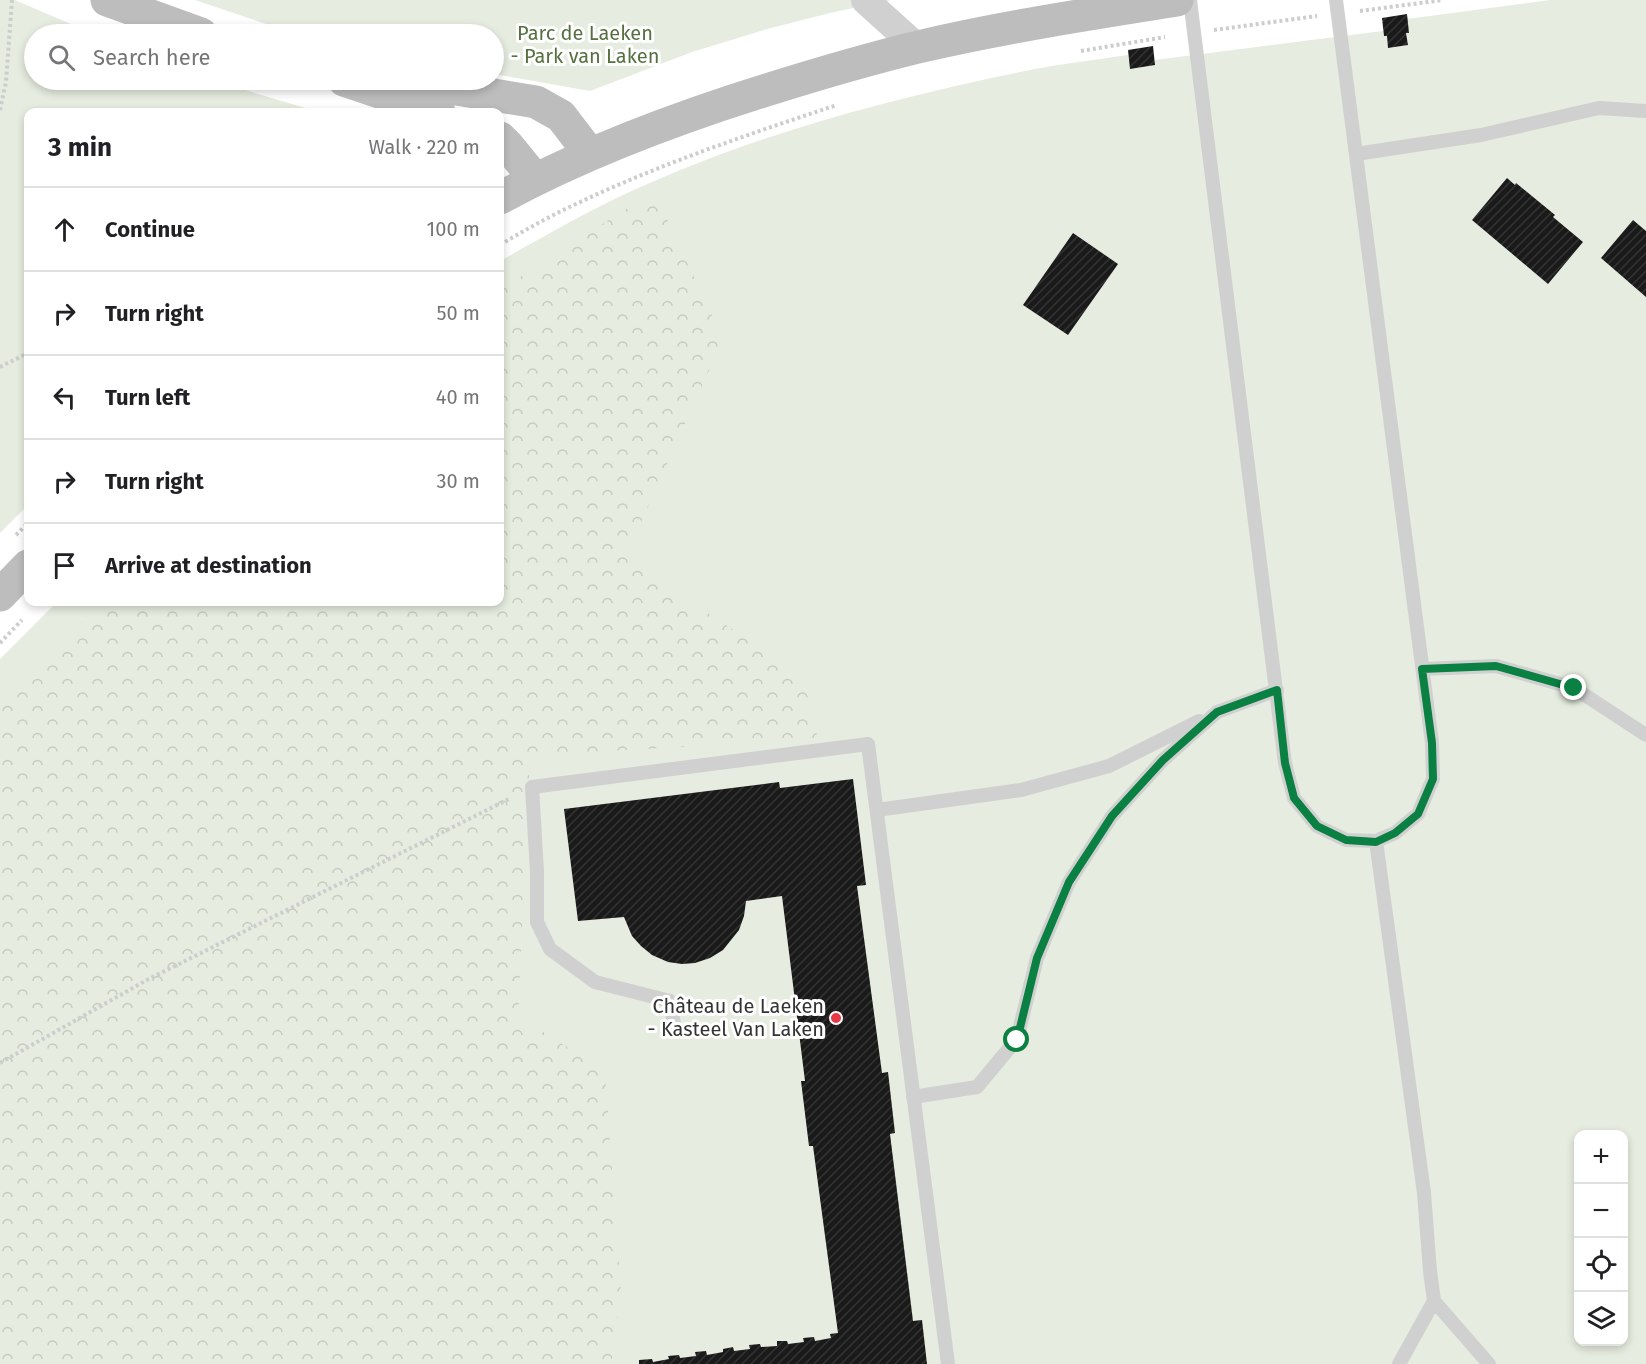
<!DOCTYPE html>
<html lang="en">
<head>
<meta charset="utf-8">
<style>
  :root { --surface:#fff; --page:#f2f2f2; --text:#202124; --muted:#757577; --line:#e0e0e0 }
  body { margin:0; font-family:"Fira Sans",sans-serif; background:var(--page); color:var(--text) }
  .controls { position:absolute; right:18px; bottom:18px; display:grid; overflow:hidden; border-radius:12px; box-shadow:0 3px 9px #0003 }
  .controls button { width:54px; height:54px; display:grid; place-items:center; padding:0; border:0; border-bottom:2px solid var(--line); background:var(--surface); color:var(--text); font:30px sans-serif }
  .stop { position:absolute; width:18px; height:18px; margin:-14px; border:4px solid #0b8043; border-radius:50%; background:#fff }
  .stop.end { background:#0b8043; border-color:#fff; box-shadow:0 2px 6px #0008 }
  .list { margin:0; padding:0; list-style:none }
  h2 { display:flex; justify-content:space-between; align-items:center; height:78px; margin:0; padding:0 24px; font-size:26px }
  h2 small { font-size:20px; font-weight:400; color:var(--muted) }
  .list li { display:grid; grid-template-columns:39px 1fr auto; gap:18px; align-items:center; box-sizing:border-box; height:84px; padding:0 24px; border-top:2px solid var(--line) }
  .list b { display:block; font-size:22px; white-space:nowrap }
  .list em { font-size:20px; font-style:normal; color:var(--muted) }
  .icon { flex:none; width:33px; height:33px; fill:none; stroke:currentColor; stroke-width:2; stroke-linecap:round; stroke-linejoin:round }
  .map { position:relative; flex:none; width:1646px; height:1364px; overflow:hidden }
  .search { position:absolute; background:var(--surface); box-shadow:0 3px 9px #0003; left:24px; top:24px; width:480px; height:66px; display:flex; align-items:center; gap:15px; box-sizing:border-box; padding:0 21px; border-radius:33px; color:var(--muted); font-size:22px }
  .panel { position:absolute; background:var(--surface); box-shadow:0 3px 9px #0003; left:24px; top:108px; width:480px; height:498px; border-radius:12px }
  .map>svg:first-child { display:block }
</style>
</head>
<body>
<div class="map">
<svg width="1646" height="1364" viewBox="0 0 1646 1364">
  <defs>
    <pattern id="forest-crowns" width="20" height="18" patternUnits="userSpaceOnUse" patternTransform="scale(1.5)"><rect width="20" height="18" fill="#e6ecdf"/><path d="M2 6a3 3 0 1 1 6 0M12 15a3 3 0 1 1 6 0" fill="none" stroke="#c6cbc0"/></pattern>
    <pattern id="building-hatch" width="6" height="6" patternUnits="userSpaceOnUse" patternTransform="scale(1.5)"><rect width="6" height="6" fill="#1a1a1a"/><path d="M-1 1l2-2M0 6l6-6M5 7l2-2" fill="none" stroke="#333"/></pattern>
  </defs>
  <rect width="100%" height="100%" fill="#fff"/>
  <path fill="#e6ecdf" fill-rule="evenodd" d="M0,0H15L94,34H34V80H211L319,112H28V505L0,533Z
    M195,0H891L830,13L767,29L692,52L590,91L494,74V34H309L266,24Z
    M1550,0H1646V1364H0V659L57,602H500V261C550,233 600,204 652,182C771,130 898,97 1025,71C1059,64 1094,60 1128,55L1131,69L1155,65V60L1383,31L1384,36H1387L1389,48L1408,45L1406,33L1407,19ZM1578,1134H1624V1342H1578Z"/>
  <path fill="url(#forest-crowns)" d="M654,191L723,339L625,558L803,676L818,740L530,755L518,1016L605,1071L621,1293L611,1364H0V709L101,602H500V290Z"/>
  <path fill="url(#building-hatch)" d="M1407,14L1409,33H1406L1408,45L1388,48L1387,36H1384L1382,18Z
    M1153,46L1155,65L1130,69L1128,50Z
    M1507,178L1515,185L1516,183L1555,215L1553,217L1583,242L1548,284L1472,220Z
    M1633,220L1646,231V297L1601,258Z
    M1073,233L1118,264L1068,335L1023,305Z
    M853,779L866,885L857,886L882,1073L888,1072L895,1133L890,1134L913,1321L922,1320L927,1364H639V1360L652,1359L653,1362L669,1359L668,1356L679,1355L680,1358L696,1356L695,1352L706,1351L707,1355L723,1352V1349L733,1347L734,1351L750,1349L749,1345L760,1344L761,1347L777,1346V1341H787L788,1344L804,1342L803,1338L814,1337L815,1341L831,1338L830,1334L838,1333L813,1146H809L801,1081H805L782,896L746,901L744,916L739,930L723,950L710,958L695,963L682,964L668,962L652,955L641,946L632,936L624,917L578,921L564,809L779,782L780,788Z"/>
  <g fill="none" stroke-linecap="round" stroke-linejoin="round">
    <path stroke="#cdcdcd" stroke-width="4" stroke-dasharray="3 3" stroke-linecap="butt" d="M1360,11L1443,0
      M1214,30L1317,16
      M1081,51L1165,37
      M0,110L6,82L12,0
      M500,245C525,230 550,216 576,204C660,164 749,134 837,105
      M0,367L28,353
      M16,535L28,523
      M0,643L22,620
      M0,1063L147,980L511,798"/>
    <path stroke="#d0d0d0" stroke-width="14" d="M1190,0L1285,763L1294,798L1317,826L1346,840L1376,841L1395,833L1418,814L1433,779L1432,743L1336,0
      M1356,154L1481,135L1599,108L1646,111
      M1423,669L1496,666L1574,688L1646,735
      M877,810L1021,790L1109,766L1199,721
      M1376,841L1424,1193L1430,1271L1434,1301L1489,1364
      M674,1024L670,1001L595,982L550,949L537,922V872L532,787L868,744L948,1364
      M913,1097L977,1087L1017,1039L1037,958L1069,882L1112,816L1163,760L1217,712L1277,690
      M1399,1364L1434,1301"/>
    <path stroke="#d0d0d0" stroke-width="28" d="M865,0L917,47"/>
    <path stroke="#bdbdbd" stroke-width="33" d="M107,0L201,34
      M344,80L439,112
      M402,80L536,102L561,116L590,154
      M500,138L508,146L535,179
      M500,198C587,151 679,117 773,88C821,73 869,59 918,47C1003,27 1090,14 1177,0
      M0,595L28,566"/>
  </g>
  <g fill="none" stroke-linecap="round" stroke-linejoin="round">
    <path stroke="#0b8043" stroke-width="8" d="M1017,1040L1037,958L1069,882L1112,816L1163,760L1217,712L1277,690L1285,763L1294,798L1317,826L1346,840L1376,842L1395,833L1418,814L1433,779L1432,743L1422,669L1496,666L1574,688"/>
  </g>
  <circle fill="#e63946" stroke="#fff" stroke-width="2" cx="836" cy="1018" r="6"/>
  <g text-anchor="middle" stroke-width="6" stroke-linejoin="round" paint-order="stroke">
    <g font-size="20" fill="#56703f" stroke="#fff">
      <text x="585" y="40">Parc de Laeken<tspan x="585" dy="23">- Park van Laken</tspan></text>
    </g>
    <g font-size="20" fill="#333" stroke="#fff" text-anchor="end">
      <text x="824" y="1013">Château de Laeken<tspan x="824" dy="23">- Kasteel Van Laken</tspan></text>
    </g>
  </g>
</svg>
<div class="controls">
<button>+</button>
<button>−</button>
<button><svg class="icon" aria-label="locate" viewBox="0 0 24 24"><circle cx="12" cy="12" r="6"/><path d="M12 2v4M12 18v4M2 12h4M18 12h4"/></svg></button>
<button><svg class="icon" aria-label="layers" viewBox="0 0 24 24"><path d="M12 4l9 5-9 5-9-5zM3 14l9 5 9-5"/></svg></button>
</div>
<div class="stop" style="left:1017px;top:1040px"></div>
<div class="stop end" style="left:1574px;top:688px"></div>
<div class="search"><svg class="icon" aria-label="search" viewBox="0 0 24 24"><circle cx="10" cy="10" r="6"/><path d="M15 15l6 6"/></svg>Search here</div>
<section class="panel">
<h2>3 min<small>Walk · 220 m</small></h2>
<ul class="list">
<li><svg class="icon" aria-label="ahead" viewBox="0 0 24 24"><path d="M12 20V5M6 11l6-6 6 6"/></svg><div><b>Continue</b></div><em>100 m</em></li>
<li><svg class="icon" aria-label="right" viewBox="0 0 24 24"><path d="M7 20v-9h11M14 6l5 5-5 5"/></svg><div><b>Turn right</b></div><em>50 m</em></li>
<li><svg class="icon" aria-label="left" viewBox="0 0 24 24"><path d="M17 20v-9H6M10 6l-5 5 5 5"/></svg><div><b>Turn left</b></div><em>40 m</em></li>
<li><svg class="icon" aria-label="right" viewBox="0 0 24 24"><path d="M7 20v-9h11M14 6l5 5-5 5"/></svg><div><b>Turn right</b></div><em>30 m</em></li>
<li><svg class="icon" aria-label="arrive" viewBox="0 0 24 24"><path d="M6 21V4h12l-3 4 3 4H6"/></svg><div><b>Arrive at destination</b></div></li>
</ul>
</section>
</div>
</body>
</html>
